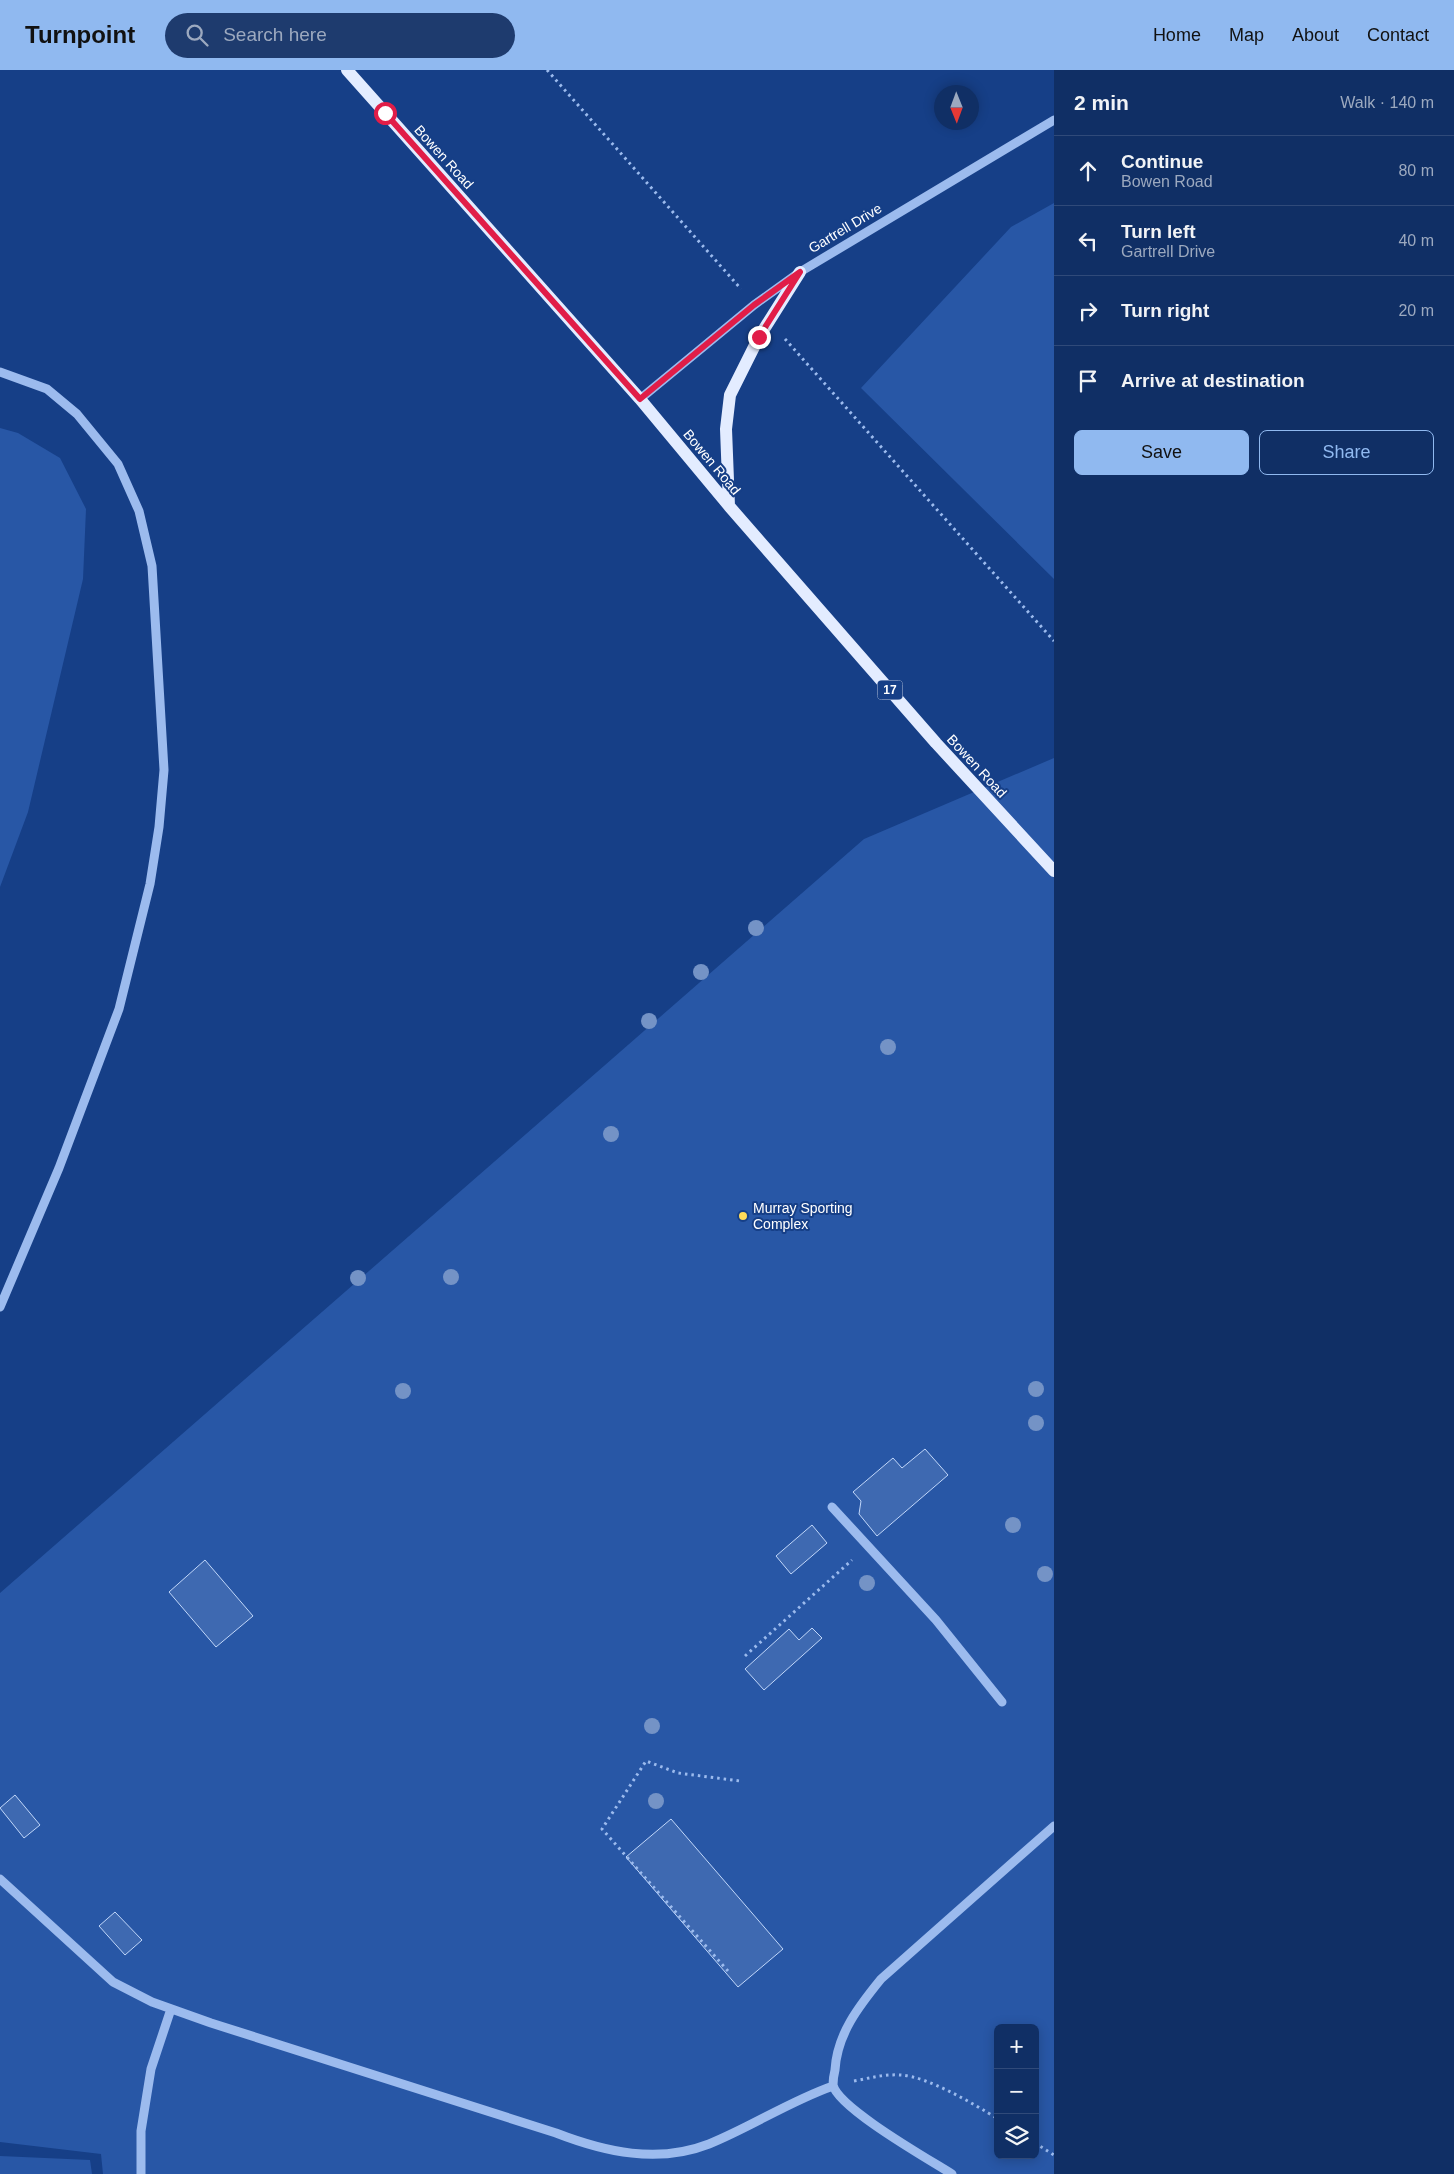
<!DOCTYPE html>
<html lang="en">
<head>
<meta charset="utf-8">
<style>
  :root { --surface:#102f65; --page:#1e3b6e; --text:#f1f3f6; --muted:#9ca9bf; --line:#304a79; --accent:#90b9f0 }
  body { margin:0; font-family:Arial,sans-serif; background:var(--page); color:var(--text) }
  .controls { position:absolute; right:15px; bottom:15px; display:grid; overflow:hidden; border-radius:8px; box-shadow:0 2px 12px #0003 }
  .controls button { width:45px; height:45px; display:grid; place-items:center; padding:0; border:0; border-bottom:1px solid var(--line); background:var(--surface); color:var(--text); font:25px sans-serif }
  .compass { position:absolute; left:934px; top:15px; width:45px; height:45px; border-radius:50%; background:var(--surface); box-shadow:0 2px 12px #0003; rotate:179deg }
  .stop { position:absolute; width:15px; height:15px; margin:-11px; border:4px solid #e11d48; border-radius:50%; background:#fff }
  .stop.end { background:#e11d48; border-color:#fff; box-shadow:0 1px 5px #0008 }
  .list { margin:0; padding:0; list-style:none }
  h2 { display:flex; justify-content:space-between; align-items:center; height:65px; margin:0; padding:0 20px; font-size:21px }
  h2 small { font-size:16px; font-weight:400; color:var(--muted) }
  .list li { display:grid; grid-template-columns:32px 1fr auto; gap:15px; align-items:center; box-sizing:border-box; height:70px; padding:0 20px; border-top:1px solid var(--line) }
  .list b { display:block; font-size:19px; white-space:nowrap }
  .list p { margin:0; font-size:16px; white-space:nowrap; color:var(--muted) }
  .list em { font-size:16px; font-style:normal; color:var(--muted) }
  .actions { display:flex; gap:10px; padding:15px 20px }
  .actions a { flex:1; padding:11px 0; border:1px solid var(--accent); border-radius:8px; text-align:center; font-size:18px; color:var(--accent) }
  .actions .main { background:var(--accent); color:#111 }
  .icon { flex:none; width:28px; height:28px; fill:none; stroke:currentColor; stroke-width:2; stroke-linecap:round; stroke-linejoin:round }
  .map { position:relative; flex:none; width:1054px; height:2104px; overflow:hidden }
  header { display:flex; align-items:center; gap:30px; box-sizing:border-box; height:70px; padding:0 25px; background:var(--accent); color:#111 }
  header strong { font-size:24px }
  nav { display:flex; gap:28px; margin-inline-start:auto; font-size:18px }
  .search { width:350px; height:45px; background:var(--page); display:flex; align-items:center; gap:12px; box-sizing:border-box; padding:0 18px; border-radius:28px; color:var(--muted); font-size:19px }
  main { display:flex }
  aside { flex:1; background:var(--surface) }
  .map>svg:first-child { display:block }
</style>
</head>
<body>
<header>
<strong>Turnpoint</strong>
<div class="search"><svg class="icon" aria-label="search" viewBox="0 0 24 24"><circle cx="10" cy="10" r="6"/><path d="M15 15l6 6"/></svg>Search here</div>
<nav><a>Home</a><a>Map</a><a>About</a><a>Contact</a></nav>
</header>
<main>
<div class="map">
<svg width="1054" height="2104" viewBox="0 0 1054 2104">
  <rect width="100%" height="100%" fill="#163f87"/>
  <path fill="#2857a6" fill-rule="evenodd" d="M1054,133V509L861,318L1011,157Z
    M0,358L18,363L60,388L86,439L83,509L28,742L0,817Z
    M1054,688V2104H103L101,2084L0,2072V1523L864,769ZM998,1958H1035V2085H998Z
    M0,2086L90,2090L92,2104H0Z"/>
  <path fill="#3e69b1" stroke="#c1d7fa" d="M925,1379L948,1405L877,1466L859,1444L861,1431L853,1422L893,1388L902,1398Z
    M812,1455L827,1473L791,1504L776,1486Z
    M205,1490L253,1546L216,1577L169,1522Z
    M812,1558L822,1568L764,1620L745,1599L789,1559L799,1570Z
    M15,1725L40,1755L24,1768L0,1738Z
    M671,1749L783,1879L738,1917L626,1787Z
    M115,1842L142,1870L125,1885L99,1856Z"/>
  <g fill="none" stroke-linecap="round" stroke-linejoin="round">
    <path stroke="#9cbbee" stroke-width="3" stroke-dasharray="2.5 4" stroke-linecap="butt" d="M547,0L741,219
      M785,269L1054,571
      M745,1586L852,1490
      M728,1901L602,1759L646,1691L678,1703L740,1711
      M854,2011C870,2008 884,2004 900,2005C927,2006 974,2034 998,2049
      M1035,2073L1054,2085"/>
    <path stroke="#9cbbee" stroke-width="9" d="M0,302L47,319L77,344L118,394L139,441L152,496L164,700L159,757L150,814L119,939L59,1098L0,1237
      M640,329L754,235L800,202L1054,50
      M832,1437L936,1550L1002,1632
      M0,1809L113,1912L152,1932L211,1953L556,2063C605,2082 658,2094 709,2074C751,2057 790,2031 833,2016
      M141,2104V2061L151,1999L171,1939
      M952,2104C930,2090 838,2038 833,2015C833,2011 834,2004 835,2000C837,1964 859,1936 881,1909L1054,1756"/>
    <path stroke="#e3ecff" stroke-width="12" d="M347,0L640,329L729,436L936,673L1054,801
      M729,436L726,359L730,325L759,267L800,202"/>
  </g>
  <g fill="#7493c6">
    <circle cx="756" cy="858" r="8"/>
    <circle cx="701" cy="902" r="8"/>
    <circle cx="649" cy="951" r="8"/>
    <circle cx="888" cy="977" r="8"/>
    <circle cx="611" cy="1064" r="8"/>
    <circle cx="451" cy="1207" r="8"/>
    <circle cx="358" cy="1208" r="8"/>
    <circle cx="1036" cy="1319" r="8"/>
    <circle cx="403" cy="1321" r="8"/>
    <circle cx="1036" cy="1353" r="8"/>
    <circle cx="1013" cy="1455" r="8"/>
    <circle cx="1045" cy="1504" r="8"/>
    <circle cx="867" cy="1513" r="8"/>
    <circle cx="652" cy="1656" r="8"/>
    <circle cx="656" cy="1731" r="8"/>
  </g>
  <g fill="none" stroke-linecap="round" stroke-linejoin="round">
    <path stroke="#e11d48" stroke-width="6" d="M385,43L640,329L754,235L800,202L759,267"/>
  </g>
  <circle fill="#ffdb59" stroke="#163f87" stroke-width="2" cx="743" cy="1146" r="5"/>
  <g text-anchor="middle" stroke-width="4" stroke-linejoin="round" paint-order="stroke">
    <rect fill="#163f87" stroke="#b9c5db" stroke-width="1" x="877.5" y="610.5" width="25" height="19" rx="4"/>
    <g font-size="12" font-weight="bold" fill="#fff">
      <text x="890" y="624">17</text>
    </g>
    <g font-size="14" fill="#fff" stroke="#163f87">
      <text transform="translate(444 87) rotate(48)" y="5">Bowen Road</text>
      <text transform="translate(845 158) rotate(-31)" y="5">Gartrell Drive</text>
      <text transform="translate(712 392) rotate(50)" y="5">Bowen Road</text>
      <text transform="translate(977 696) rotate(47)" y="5">Bowen Road</text>
    </g>
    <g font-size="14" fill="#fff" stroke="#163f87" text-anchor="start">
      <text x="753" y="1143">Murray Sporting<tspan x="753" dy="16">Complex</tspan></text>
    </g>
  </g>
</svg>
<div class="controls">
<button>+</button>
<button>−</button>
<button><svg class="icon" aria-label="layers" viewBox="0 0 24 24"><path d="M12 4l9 5-9 5-9-5zM3 14l9 5 9-5"/></svg></button>
</div>
<svg class="compass" viewBox="-18 -18 36 36"><path d="M0-13l5 13h-10z" fill="#e53935"/><path d="M0 13l5-13h-10z" fill="#9ca9bf"/></svg>
<div class="stop" style="left:385px;top:43px"></div>
<div class="stop end" style="left:759px;top:267px"></div>
</div>
<aside>
<h2>2 min<small>Walk · 140 m</small></h2>
<ul class="list">
<li><svg class="icon" aria-label="ahead" viewBox="0 0 24 24"><path d="M12 20V5M6 11l6-6 6 6"/></svg><div><b>Continue</b><p>Bowen Road</p></div><em>80 m</em></li>
<li><svg class="icon" aria-label="left" viewBox="0 0 24 24"><path d="M17 20v-9H6M10 6l-5 5 5 5"/></svg><div><b>Turn left</b><p>Gartrell Drive</p></div><em>40 m</em></li>
<li><svg class="icon" aria-label="right" viewBox="0 0 24 24"><path d="M7 20v-9h11M14 6l5 5-5 5"/></svg><div><b>Turn right</b></div><em>20 m</em></li>
<li><svg class="icon" aria-label="arrive" viewBox="0 0 24 24"><path d="M6 21V4h12l-3 4 3 4H6"/></svg><div><b>Arrive at destination</b></div></li>
</ul>
<div class="actions"><a class="main">Save</a><a>Share</a></div>
</aside>
</main>
</body>
</html>
